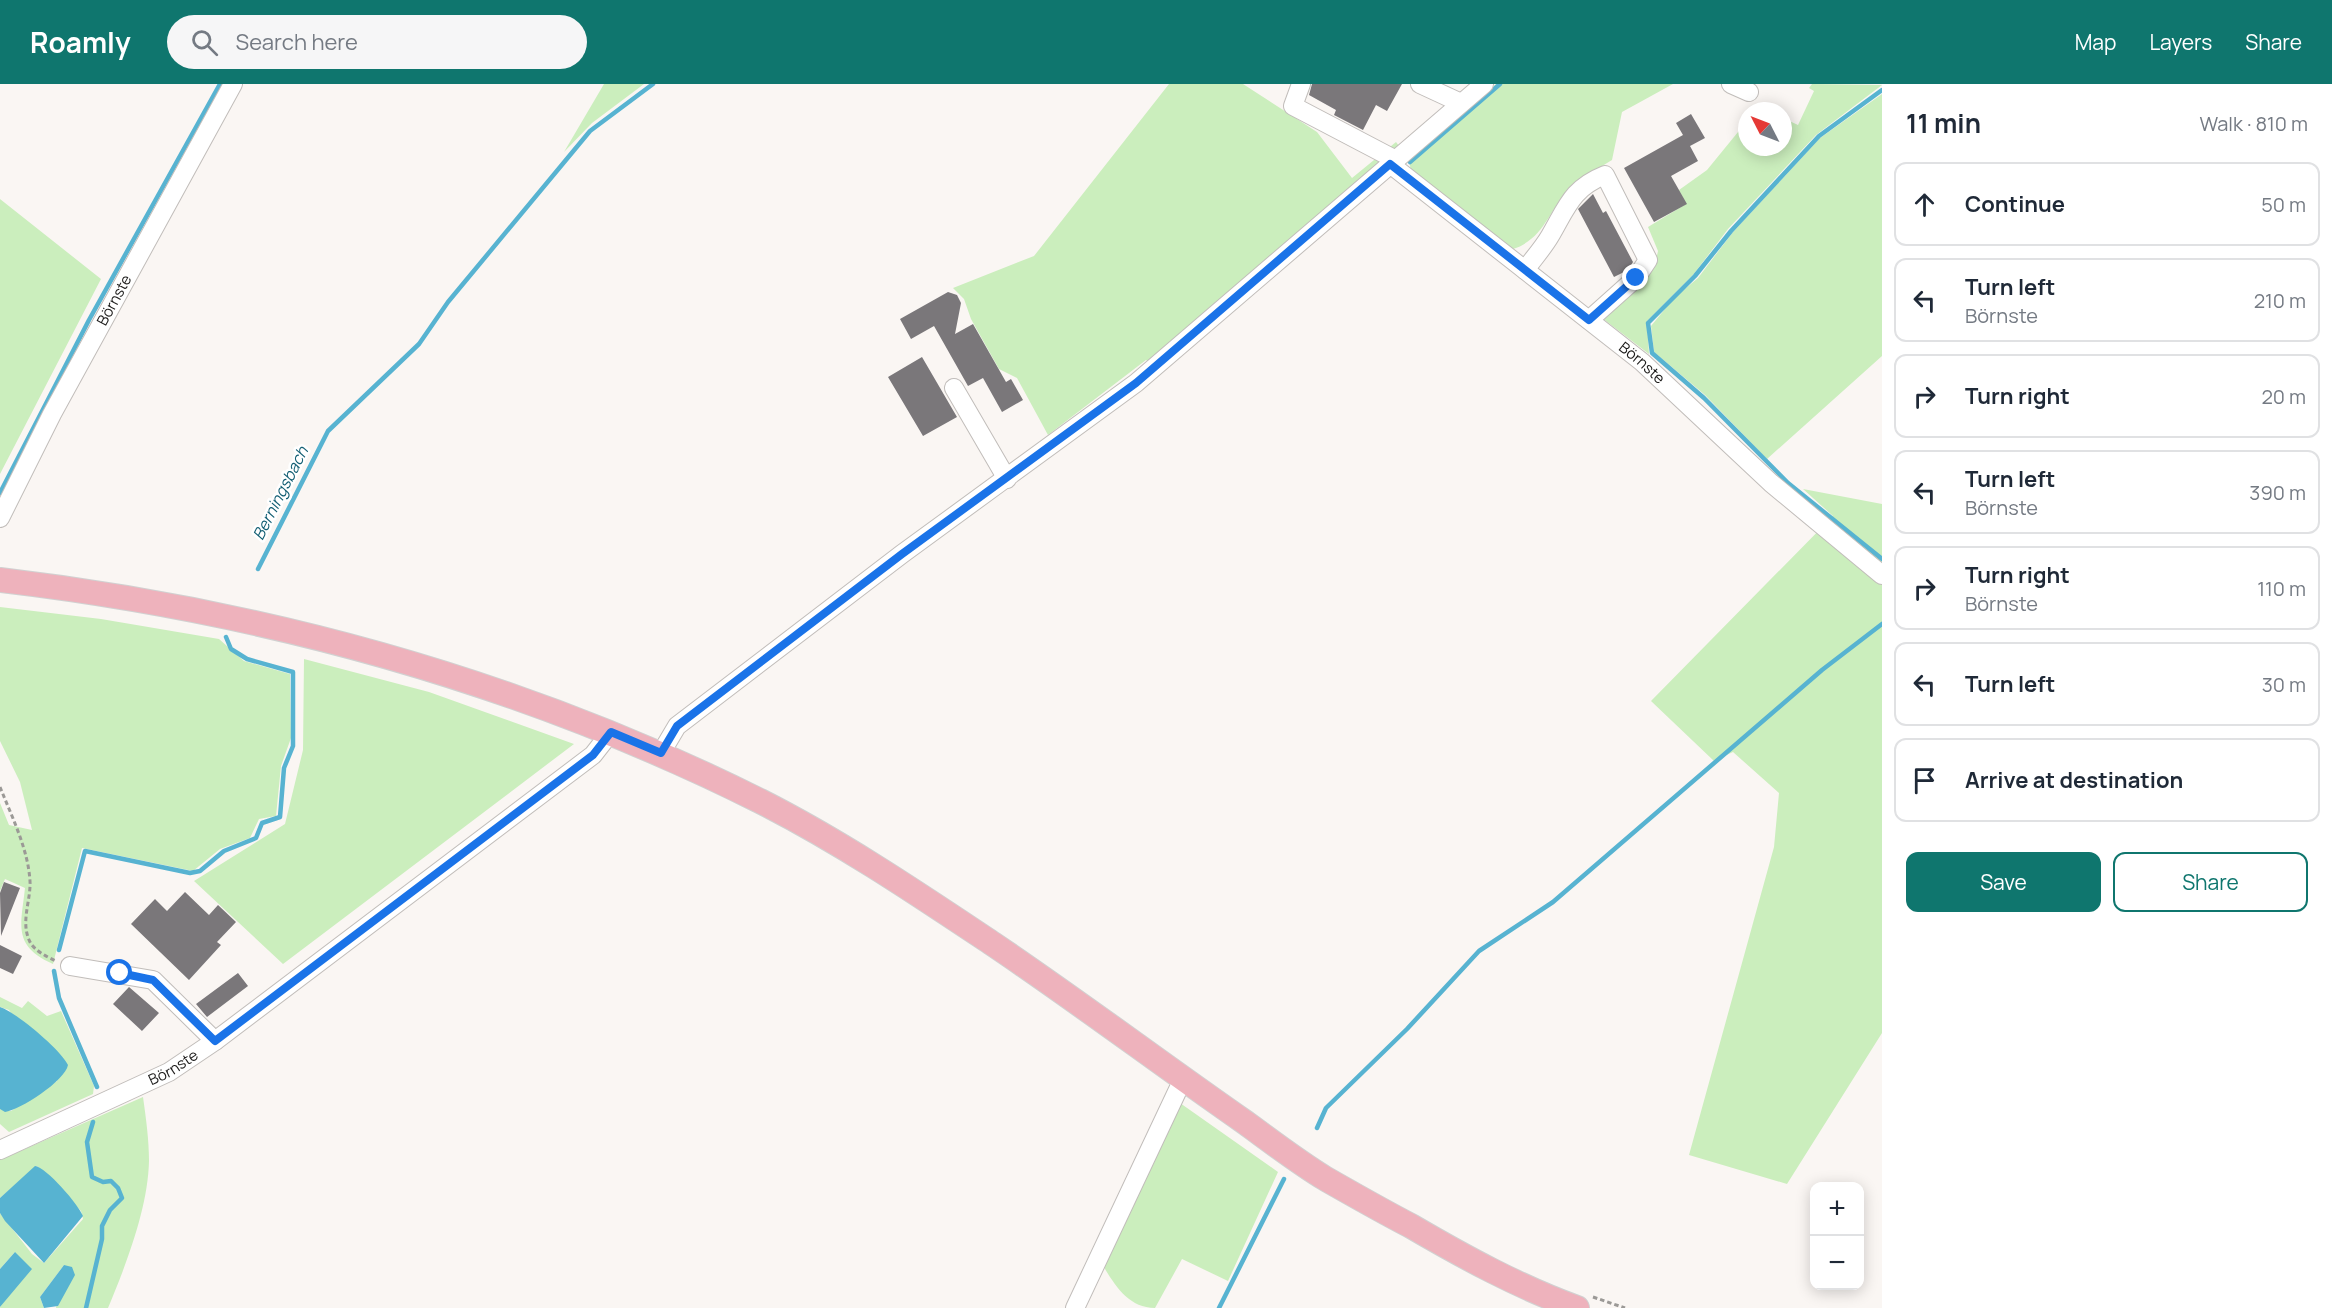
<!DOCTYPE html>
<html lang="en">
<head>
<meta charset="utf-8">
<style>
  :root { --surface:#fff; --page:#f6f6f7; --text:#1f2937; --muted:#747a83; --line:#e0e1e3; --accent:#0f766e }
  body { margin:0; font-family:Manrope,sans-serif; background:var(--page); color:var(--text) }
  .controls { position:absolute; right:18px; bottom:18px; display:grid; overflow:hidden; border-radius:12px; box-shadow:0 3px 15px #0003 }
  .controls button { width:54px; height:54px; display:grid; place-items:center; padding:0; border:0; border-bottom:2px solid var(--line); background:var(--surface); color:var(--text); font:30px sans-serif }
  .compass { position:absolute; left:1738px; top:18px; width:54px; height:54px; border-radius:50%; background:var(--surface); box-shadow:0 3px 15px #0003; rotate:312deg }
  .stop { position:absolute; width:18px; height:18px; margin:-14px; border:4px solid #1a73e8; border-radius:50%; background:#fff }
  .stop.end { background:#1a73e8; border-color:#fff; box-shadow:0 2px 6px #0008 }
  .list { margin:0; padding:0; list-style:none }
  h2 { display:flex; justify-content:space-between; align-items:center; height:78px; margin:0; padding:0 24px; font-size:26px }
  h2 small { font-size:20px; font-weight:400; color:var(--muted) }
  .list li { display:grid; grid-template-columns:39px 1fr auto; gap:18px; align-items:center; box-sizing:border-box; height:84px; margin:0 12px 12px; padding:0 12px; border:2px solid var(--line); border-radius:12px }
  .list b { display:block; font-size:22px; white-space:nowrap }
  .list p { margin:0; font-size:20px; white-space:nowrap; color:var(--muted) }
  .list em { font-size:20px; font-style:normal; color:var(--muted) }
  .actions { display:flex; gap:12px; padding:18px 24px }
  .actions a { flex:1; padding:14px 0; border:2px solid var(--accent); border-radius:12px; text-align:center; font-size:21px; color:var(--accent) }
  .actions .main { background:var(--accent); color:#fff }
  .icon { flex:none; width:33px; height:33px; fill:none; stroke:currentColor; stroke-width:2; stroke-linecap:round; stroke-linejoin:round }
  .map { position:relative; flex:none; width:1882px; height:1224px; overflow:hidden }
  header { display:flex; align-items:center; gap:36px; box-sizing:border-box; height:84px; padding:0 30px; background:var(--accent); color:#fff }
  header strong { font-size:28px }
  nav { display:flex; gap:33px; margin-inline-start:auto; font-size:21px }
  .search { width:420px; height:54px; background:var(--page); display:flex; align-items:center; gap:15px; box-sizing:border-box; padding:0 21px; border-radius:33px; color:var(--muted); font-size:22px }
  main { display:flex }
  aside { flex:1; background:var(--surface) }
  .map>svg:first-child { display:block }
</style>
</head>
<body>
<header>
<strong>Roamly</strong>
<div class="search"><svg class="icon" aria-label="search" viewBox="0 0 24 24"><circle cx="10" cy="10" r="6"/><path d="M15 15l6 6"/></svg>Search here</div>
<nav><a>Map</a><a>Layers</a><a>Share</a></nav>
</header>
<main>
<div class="map">
<svg width="1882" height="1224" viewBox="0 0 1882 1224">
  <rect width="100%" height="100%" fill="#faf6f3"/>
  <path fill="#cbeebd" d="M604,0H644L592,39L564,68Z
    M1169,0H1243L1317,48L1352,94L1396,58L1399,62L1149,278L1146,276L1048,351L1017,294L999,285L971,235L964,215L953,204L1034,172Z
    M1496,0H1673L1622,28L1612,76C1598,85 1581,93 1569,105C1549,126 1544,155 1513,165L1411,88L1409,75Z
    M1812,0L1882,1L1816,51L1728,145L1693,191L1647,237L1649,270L1602,234L1656,176L1658,167L1648,143L1686,120L1679,106L1707,86L1747,37V63H1783V34L1798,41L1814,7L1809,4Z
    M1882,10V272L1767,375L1705,311L1654,268L1651,242L1674,214L1698,194L1733,148L1820,54Z
    M0,115L101,195L0,390Z
    M1803,405L1882,420V949L1787,1100L1689,1071L1774,763L1779,709L1733,668L1714,677L1651,617L1833,432Z
    M0,523L101,535L219,555L244,577L290,590L291,654L281,682L276,732L259,735L250,754L220,765L193,787L82,764L53,880C12,862 21,841 25,804L5,795L0,807V719L9,741L32,746L20,698L0,657Z
    M304,575L429,608L574,660L283,880L194,797L285,740L303,666Z
    M0,913L22,924L28,917L47,932L61,927L94,1002L93,1010L9,1048L0,1040V1025L11,1027L57,997L9,926L0,923Z
    M143,1013C146,1034 149,1056 149,1077C148,1124 126,1181 108,1224H56L64,1181L40,1213L44,1224H0L15,1168L0,1185V1129L32,1170L44,1179L83,1135L81,1127L37,1082L0,1114V1076Z
    M1180,1019L1278,1088L1228,1197L1182,1175L1155,1224C1128,1224 1114,1200 1102,1180Z"/>
  <path fill="#57b3d1" d="M0,923C16,928 61,966 68,981C65,997 20,1026 5,1028L0,1025Z
    M35,1082C46,1083 79,1121 83,1132L44,1179L5,1137L0,1129V1114Z
    M15,1168L32,1185L0,1223V1185Z
    M64,1181L72,1183L75,1191L58,1222L44,1224L40,1213Z"/>
  <g fill="none" stroke-linecap="round" stroke-linejoin="round">
    <path stroke="#57b3d1" stroke-width="4.5" d="M1882,6L1819,52L1731,147L1695,192L1648,239L1652,269L1704,314L1788,399L1882,475
      M1410,78L1500,0
      M0,409L89,236L220,0
      M258,485L328,347L419,260L448,218L590,47L653,0
      M59,866L85,767L190,789L200,787L224,767L256,754L262,739L280,733L284,684L293,662V588L247,575L231,565L226,553
      M54,887L59,914L97,1003
      M1317,1044L1326,1024L1407,945L1479,867L1553,818L1822,586L1882,540
      M86,1224L102,1155V1142L110,1126L122,1114L118,1104L111,1097L103,1098L92,1093L87,1058L93,1038
      M1219,1224L1284,1095"/>
  </g>
  <path fill="#7a777a" d="M1312,0H1402L1387,27L1376,21L1363,46L1334,31L1336,26L1309,11Z
    M1691,30L1705,54L1690,62L1698,77L1671,92L1687,120L1654,138L1624,84L1683,51L1676,39Z
    M1593,110L1603,129L1606,127L1633,178L1628,186L1614,193L1578,125Z
    M948,208L957,211L961,219L955,250L973,240L1006,298L1011,295L1023,316L1002,328L983,294L968,302L934,242L911,255L900,235Z
    M922,273L957,333L923,352L888,293Z
    M4,798L20,804L1,852L0,809Z
    M185,808L209,831L218,821L236,838L217,858L221,861L189,896L131,840L155,815L167,827Z
    M0,861L22,872L13,890L0,884Z
    M238,889L248,902L207,933L196,920Z
    M129,903L159,929L142,947L113,920Z"/>
  <g fill="none" stroke-linecap="round" stroke-linejoin="round">
    <g stroke="#c1bdba" stroke-width="20">
      <g id="minor">
        <path d="M1301,0L1293,22L1396,76"/>
        <path d="M1420,0L1461,19"/>
        <path d="M1731,0L1749,8"/>
        <path id="s1" d="M1390,80L1642,278L1771,399L1882,491"/>
        <path d="M1525,186C1533,175 1543,164 1550,152C1567,123 1572,104 1605,91L1648,176L1636,194L1589,236"/>
        <path d="M954,304L1007,395"/>
        <path id="s2" d="M0,434L52,330L233,0"/>
        <path d="M661,669L677,642L902,470L1136,299L1484,0"/>
        <path d="M70,882L153,896L215,957"/>
        <path id="s3" d="M0,1066L169,988L215,957L593,671L611,648"/>
        <path d="M1075,1224L1183,995"/>
      </g>
    </g>
    <g stroke="#d1d1d1" stroke-width="26">
      <path id="major" d="M0,496C264,527 522,598 760,717C841,758 918,810 993,860C1079,918 1161,980 1246,1039C1272,1058 1298,1078 1326,1095C1354,1111 1382,1127 1411,1142C1464,1173 1519,1203 1577,1224"/>
    </g>
    <path stroke="#9b9996" stroke-width="3" stroke-dasharray="4.5 3" stroke-linecap="butt" d="M0,703C12,733 28,765 30,797C31,817 20,838 30,858C34,866 47,873 56,877
      M1593,1213L1625,1224"/>
    <use href="#minor" stroke="#fff" stroke-width="18"/>
    <use href="#major" stroke="#eeb2bc" stroke-width="24"/>
  </g>
  <g fill="none" stroke-linecap="round" stroke-linejoin="round">
    <path stroke="#1a73e8" stroke-width="8" d="M120,889L153,896L215,957L593,671L611,648L661,669L677,642L902,470L1136,299L1390,80L1589,236L1636,194"/>
  </g>
  <g text-anchor="middle" stroke-width="5" stroke-linejoin="round" paint-order="stroke">
    <g font-size="15" fill="#1b1a19" stroke="#fff">
      <text dy="5" stroke="none"><textPath href="#s2" startOffset="246">Börnste</textPath></text>
      <text dy="5" stroke="none"><textPath href="#s1" startOffset="321">Börnste</textPath></text>
      <text dy="5" stroke="none"><textPath href="#s3" startOffset="192">Börnste</textPath></text>
    </g>
    <g font-size="16" font-style="italic" fill="#125e73" stroke="#fff">
      <text transform="translate(280 409) rotate(-63)" y="6">Berningsbach</text>
    </g>
  </g>
</svg>
<div class="controls">
<button>+</button>
<button>−</button>
</div>
<svg class="compass" viewBox="-18 -18 36 36"><path d="M0-13l5 13h-10z" fill="#e53935"/><path d="M0 13l5-13h-10z" fill="#747a83"/></svg>
<div class="stop" style="left:120px;top:889px"></div>
<div class="stop end" style="left:1636px;top:194px"></div>
</div>
<aside>
<h2>11 min<small>Walk · 810 m</small></h2>
<ul class="list">
<li><svg class="icon" aria-label="ahead" viewBox="0 0 24 24"><path d="M12 20V5M6 11l6-6 6 6"/></svg><div><b>Continue</b></div><em>50 m</em></li>
<li><svg class="icon" aria-label="left" viewBox="0 0 24 24"><path d="M17 20v-9H6M10 6l-5 5 5 5"/></svg><div><b>Turn left</b><p>Börnste</p></div><em>210 m</em></li>
<li><svg class="icon" aria-label="right" viewBox="0 0 24 24"><path d="M7 20v-9h11M14 6l5 5-5 5"/></svg><div><b>Turn right</b></div><em>20 m</em></li>
<li><svg class="icon" aria-label="left" viewBox="0 0 24 24"><path d="M17 20v-9H6M10 6l-5 5 5 5"/></svg><div><b>Turn left</b><p>Börnste</p></div><em>390 m</em></li>
<li><svg class="icon" aria-label="right" viewBox="0 0 24 24"><path d="M7 20v-9h11M14 6l5 5-5 5"/></svg><div><b>Turn right</b><p>Börnste</p></div><em>110 m</em></li>
<li><svg class="icon" aria-label="left" viewBox="0 0 24 24"><path d="M17 20v-9H6M10 6l-5 5 5 5"/></svg><div><b>Turn left</b></div><em>30 m</em></li>
<li><svg class="icon" aria-label="arrive" viewBox="0 0 24 24"><path d="M6 21V4h12l-3 4 3 4H6"/></svg><div><b>Arrive at destination</b></div></li>
</ul>
<div class="actions"><a class="main">Save</a><a>Share</a></div>
</aside>
</main>
</body>
</html>
